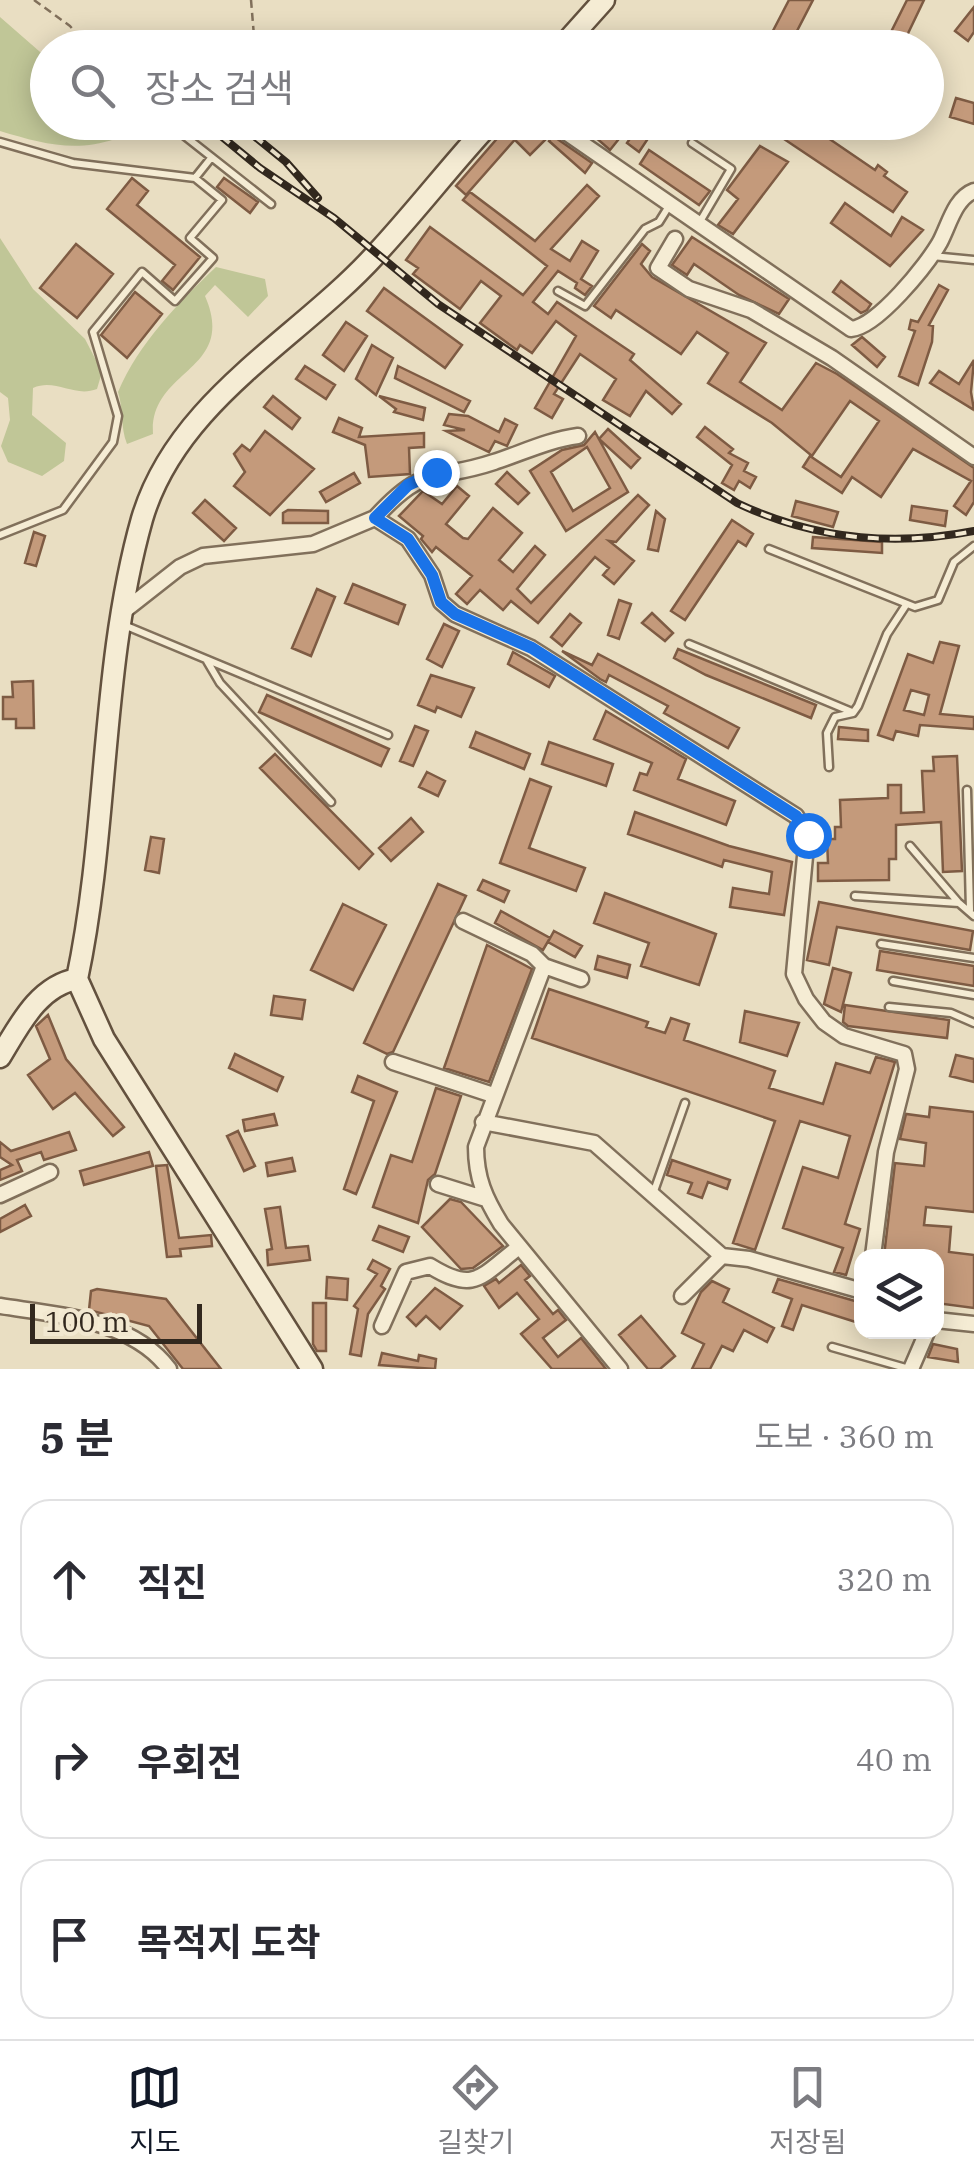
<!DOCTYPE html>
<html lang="ko">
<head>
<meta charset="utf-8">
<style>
  :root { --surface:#fff; --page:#f7f7f7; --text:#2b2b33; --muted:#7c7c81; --line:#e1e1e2; --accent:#111827 }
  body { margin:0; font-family:"IBM Plex Serif","Noto Sans KR",serif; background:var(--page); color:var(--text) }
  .controls { position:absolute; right:30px; bottom:30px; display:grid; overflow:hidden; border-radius:20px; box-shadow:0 5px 25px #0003 }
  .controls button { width:90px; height:90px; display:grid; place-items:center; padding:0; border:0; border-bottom:2px solid var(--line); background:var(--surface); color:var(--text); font:50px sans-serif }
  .scale { position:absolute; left:30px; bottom:25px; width:172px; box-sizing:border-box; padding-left:10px; border:5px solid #32281e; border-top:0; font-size:28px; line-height:35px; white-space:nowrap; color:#32281e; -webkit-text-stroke:8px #f2e8d0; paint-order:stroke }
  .stop { position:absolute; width:30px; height:30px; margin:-22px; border:8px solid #1a73e8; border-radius:50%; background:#fff }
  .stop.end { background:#1a73e8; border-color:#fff; box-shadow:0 2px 10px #0008 }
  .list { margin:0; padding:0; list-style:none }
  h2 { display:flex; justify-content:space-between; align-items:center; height:130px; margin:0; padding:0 40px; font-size:42px }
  h2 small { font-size:32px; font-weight:400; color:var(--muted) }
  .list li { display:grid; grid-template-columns:65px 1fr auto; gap:30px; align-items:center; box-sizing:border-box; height:160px; margin:0 20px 20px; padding:0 20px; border:2px solid var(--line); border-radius:30px }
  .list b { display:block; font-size:38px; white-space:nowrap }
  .list em { font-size:32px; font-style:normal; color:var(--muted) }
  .icon { flex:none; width:55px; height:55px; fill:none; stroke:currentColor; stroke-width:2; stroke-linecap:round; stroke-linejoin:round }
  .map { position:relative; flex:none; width:974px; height:1369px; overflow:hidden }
  .search { position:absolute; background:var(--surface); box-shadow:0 5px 25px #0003; left:30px; right:30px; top:30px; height:110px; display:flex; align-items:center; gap:25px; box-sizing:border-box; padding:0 35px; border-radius:55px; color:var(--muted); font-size:38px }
  .sheet { height:670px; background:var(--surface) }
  nav { display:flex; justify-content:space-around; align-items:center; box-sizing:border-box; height:140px; border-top:2px solid var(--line); background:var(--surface); font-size:28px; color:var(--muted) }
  nav a { display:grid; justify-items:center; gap:5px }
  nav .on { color:var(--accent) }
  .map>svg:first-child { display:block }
</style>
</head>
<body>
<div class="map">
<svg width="974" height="1369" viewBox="0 0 974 1369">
  <rect width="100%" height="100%" fill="#e9dec2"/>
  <path fill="#c0c697" d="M0,17L47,58L48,122L118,123L115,139C74,153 40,143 0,131Z
    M0,238L33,289L85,339L102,372L97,389C74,398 56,378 33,388L32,415L66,443L64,461L42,476L8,462L1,446L10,420L8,398L0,392Z
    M216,267L265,279L268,296L248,317L215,285L205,296C238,372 149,368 153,434L127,444C120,426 124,411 118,392C139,343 178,303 216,267Z"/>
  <path fill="#c49a7b" stroke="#7e5b43" stroke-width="2.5" fill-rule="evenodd" d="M789,0H813L797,31L829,48H764Z
    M907,0H924L901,48H883Z
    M974,7V32L968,41L955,31Z
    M956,98L974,103V124L950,117Z
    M578,122H619L610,134L618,140L610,150Z
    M641,122H659L639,152L627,143Z
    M791,124L804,133L809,125L875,170L878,165L887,172L884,176L907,192L893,212L781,137Z
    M532,125L546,139L530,155L515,140Z
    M508,126L519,135L466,195L456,186Z
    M553,136L592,163L585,173L549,141Z
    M760,146L788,162L733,234L718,225L738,199L727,190Z
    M649,150L710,191L699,205L640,164Z
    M132,178L148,191L137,205L200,257L173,290L162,281L175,265L107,209Z
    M224,178L258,202L250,213L217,187Z
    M587,185L599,196L551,249L570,261L582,241L598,251L581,279L592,286L585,295L575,288L577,283L558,271L533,302L548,314L557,302L634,354L630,360L681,404L672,414L646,391L630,416L603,400L616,379L580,354L554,394L563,399L552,418L535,408L576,336L556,321L532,353L520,345L517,350L480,323L501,296L481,281L460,309L413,274L418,268L406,260L430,227L523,295L547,266L463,200L470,192L535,241Z
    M845,203L891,236L902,217L923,230L890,266L831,223Z
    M692,237L789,299L779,314L739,295L694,264L687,275L672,265Z
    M76,244L113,274L77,318L40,288Z
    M642,244L650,251L641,264L652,277L766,343L740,382L782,410L816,363L837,374L974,468V502L966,515L954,506L971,481L913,449L881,497L852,477L842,493L803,467L810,456L841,477L879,421L850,401L812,456L772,423L708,383L728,353L697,332L681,354L616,310L611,318L594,306Z
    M841,281L871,304L867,310L861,313L833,292Z
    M939,285L948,290L929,325L933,326L932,342L918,385L899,376L915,331L909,329L911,320L918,322Z
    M384,288L462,345L445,368L367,311Z
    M135,292L162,314L127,358L101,335Z
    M346,322L367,336L344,371L323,355Z
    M862,337L885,357L877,367L852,345Z
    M372,345L393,358L376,395L356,379Z
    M974,360L971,392L974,410L930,383L939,371L959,384Z
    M305,366L335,385L326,399L296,379Z
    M398,366L470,401L464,412L395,378Z
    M273,396L300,418L292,429L264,407Z
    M379,396L425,408L423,420L394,412L396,409Z
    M449,414L468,416L499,432L505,419L517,425L507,446L495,441L489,452L446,431L465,430L444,425Z
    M339,418L362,428L359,437L424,433V447L409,448L410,474L369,477L365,445L333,432Z
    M705,427L733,449L729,453L748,463L744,471L756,477L750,488L739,481L734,490L722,483L732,465L697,437Z
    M608,429L640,458L631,468L599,439Z
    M265,431L314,469L270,515L234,486L245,472L234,454L242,445L250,451Z
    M595,432L628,492L566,531L530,471L562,450L584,445ZM587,447L610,488L573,511L551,472Z
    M507,472L529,493L518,504L496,484Z
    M354,473L360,483L326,502L320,492Z
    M457,486L469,496L446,524L463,538L468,539L493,508L522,533L499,560L513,572L535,546L545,555L517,589L531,603L638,495L649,505L616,542L609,541L634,561L614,584L603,575L609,568L595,557L538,623L511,601L503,610L480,590L467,604L456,594L472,576L436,547L432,552L421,539L423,536L399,516L423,491L442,504Z
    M205,500L236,528L224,541L193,513Z
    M796,501L838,512L833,527L792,516Z
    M912,506L947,511L945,526L910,520Z
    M288,510L328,511V523H283V513Z
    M656,511L665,519L658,551L648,549Z
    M732,520L753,534L746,546L738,541L685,620L671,611Z
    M34,532L45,536L36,566L25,563Z
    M813,537L882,542V553L812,548Z
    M353,584L405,605L398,624L345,603Z
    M317,589L335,597L311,656L292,648Z
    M619,600L631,604L619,639L608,635Z
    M652,613L673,633L665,641L642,623Z
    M570,614L581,623L562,646L551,637Z
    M444,624L459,631L442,667L427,659Z
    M940,642L959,646L940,714L974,717V729L920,725L918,736L896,731L893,740L878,735L908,654L933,663ZM911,690L929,695L924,715L904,710Z
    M678,649L816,705L811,718L706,675L674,658Z
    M562,651L592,665L598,654L739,728L728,748L664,713L668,706L609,675L606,682L600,679Z
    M513,652L555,676L549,687L508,664Z
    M431,675L474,688L461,717L437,707L435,712L418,705Z
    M33,681L34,728H16V719H3V697H13L12,682Z
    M267,695L389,749L381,766L259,712Z
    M606,711L686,759L678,779L735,801L726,825L634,790L640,773L647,775L652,763L594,739Z
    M415,726L428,731L413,766L400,761Z
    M839,727L868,730V741L838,739Z
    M476,732L530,754L524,769L470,747Z
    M549,742L613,764L606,786L542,764Z
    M275,754L373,854L359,869L260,768Z
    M957,756L962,871L943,872L941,822L896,825V859H889V880L818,881V863H828L827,839H835V827H841L840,800L888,798V785H901V813L924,812L922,771H934L933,757Z
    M427,772L445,781L438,796L419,787Z
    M530,779L551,787L529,848L585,868L576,891L500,863Z
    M635,812L729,846L792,862L784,915L730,907L733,888L769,894L772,872L724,860L722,867L628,834Z
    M411,818L423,832L391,861L379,848Z
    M151,837L164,839L159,873L145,870Z
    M483,880L509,891L504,902L478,890Z
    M438,884L466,896L393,1052L387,1054L364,1043Z
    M605,893L716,934L699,985L641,966L649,943L594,923Z
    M819,902L973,931L970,950L837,927L829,965L807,960Z
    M343,904L386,925L353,990L311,970Z
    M501,911L550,938L543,950L495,923Z
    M554,931L582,946L575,957L548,942Z
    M487,945L532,969L489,1082L444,1068Z
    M880,951L974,966V986L877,970Z
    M598,956L630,965L627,978L595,969Z
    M833,968L851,973L841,1012L824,1004Z
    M549,989L648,1022L646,1027L665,1033L671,1018L689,1024L684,1040L775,1071L769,1088L823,1104L836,1063L870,1073L876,1057L895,1062L845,1224L860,1229L846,1275L834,1272L843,1248L783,1228L803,1167L838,1178L850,1136L800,1121L755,1250L733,1243L775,1121L532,1038Z
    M274,996L305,1000L302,1019L271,1015Z
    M845,1005L949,1020L947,1038L848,1026L843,1022Z
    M745,1011L799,1023L787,1056L740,1042Z
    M48,1015L66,1059L124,1127L113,1136L75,1093L53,1109L28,1075L50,1059L36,1026Z
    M235,1054L283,1077L277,1091L229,1068Z
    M956,1055L974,1059V1082L950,1076Z
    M358,1076L397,1092L356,1194L344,1189L374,1101L352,1092Z
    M436,1088L461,1096L435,1174L428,1180L418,1223L373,1207L391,1155L412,1162Z
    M930,1107L974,1112V1212L926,1207L924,1225L951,1227L949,1252L974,1255V1308L936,1303V1256H884L895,1163L924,1166L926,1143L900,1139L906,1114L929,1117Z
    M274,1114L277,1125L245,1131L243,1120Z
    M238,1131L255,1166L244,1171L227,1136Z
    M69,1132L76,1150L44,1160L41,1152L17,1160L22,1171L0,1180V1170L12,1165L0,1157V1142L11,1151Z
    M149,1152L153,1166L84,1185L80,1171Z
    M292,1158L295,1171L268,1176L266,1163Z
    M672,1160L730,1180L727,1189L708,1182L702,1198L688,1193L692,1183L667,1175Z
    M167,1165L179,1238L211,1235L212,1246L180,1249L181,1256L167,1257L156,1166Z
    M450,1199L461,1202L503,1246L473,1268L461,1269L422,1227Z
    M25,1205L31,1216L0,1232V1219Z
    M280,1207L286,1248L308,1246L310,1260L268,1265L267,1250L272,1249L265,1209Z
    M379,1226L409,1237L403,1252L373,1240Z
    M373,1260L390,1269L381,1286L385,1289L368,1314L361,1356L350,1354L358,1309L354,1306L377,1274L368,1269Z
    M521,1265L530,1276L525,1280L553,1314L558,1310L566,1320L543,1338L558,1357L581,1338L606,1369H552L521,1334L539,1319L517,1293L499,1308L484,1286L496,1279L499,1283Z
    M327,1277L348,1279L347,1300L326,1298Z
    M778,1279L862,1303V1324L802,1305L793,1330L782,1326L792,1299L773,1292Z
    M712,1281L729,1289L723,1302L774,1328L767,1342L744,1330L733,1351L722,1346L710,1369H692L704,1344L682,1333L701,1292Z
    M435,1288L462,1306L440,1329L426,1316L416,1326L407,1317Z
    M97,1289L166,1299L221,1369H183L149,1326L89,1310L91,1291Z
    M313,1303H326V1351H317L313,1344Z
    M641,1316L675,1356L660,1369H648L619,1335Z
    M933,1344L957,1349L958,1362L928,1357Z
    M382,1353L418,1361L419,1355L436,1359L435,1369L379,1365Z"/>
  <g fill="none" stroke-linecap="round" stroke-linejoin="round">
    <g stroke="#81705b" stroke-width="11">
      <path id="lane" d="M167,122L271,204
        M0,142L73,163L195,178L222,200L190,238L213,258L175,301L142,272L93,332L118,416L113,442L63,510L0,535
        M692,143L731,169L698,225
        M195,178L211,158
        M932,256L974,260
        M558,291L585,306L645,229L659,222L669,206
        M769,549L915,607L938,600L954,562L974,546
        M124,625L388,735
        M689,644L852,712
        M207,661L220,683L331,802
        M829,767L827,733L835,717L853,713L858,706L887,634L906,605
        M967,790L970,910
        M910,846L958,902
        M855,896L959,903L974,916
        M881,944L974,958
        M893,981L974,995
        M889,1007L951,1013L974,1023
        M653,1194L685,1103
        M832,1347L909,1369"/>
    </g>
    <g stroke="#81705b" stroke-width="19">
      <path id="street" d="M551,122L851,329C877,327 927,265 940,242C949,225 955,198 974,191
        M675,239L658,268L689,289L751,310L832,358L974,457
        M375,518C425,463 434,482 494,462C522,453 548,440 578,436
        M124,611L180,567L203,556L313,544L375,518L408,539L432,575L441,602L455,614L531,648L796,816L807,835L794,974L806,999L824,1022L844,1036L904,1054L907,1069L886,1152L873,1256
        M463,921L532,954L544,966L476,1147C476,1178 485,1198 501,1224L620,1369
        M544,966L581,979
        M393,1062L493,1095
        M483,1122L594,1143L722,1256L749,1259L862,1291
        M438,1184L486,1199
        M0,1195L50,1172
        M682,1296L722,1256
        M0,1306C57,1315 132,1319 169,1369
        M936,1320L974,1324
        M382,1326L406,1272L430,1266C475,1294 481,1276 519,1247
        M911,1369L927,1332"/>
    </g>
    <g stroke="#63513e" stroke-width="25">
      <path id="secondary" d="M561,48L604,0
        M77,979L104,1039L312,1369
        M0,1057C19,1026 38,986 77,979C109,828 100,668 142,519C177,400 298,340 376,254C416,211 451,165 491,122"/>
    </g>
    <path stroke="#81705b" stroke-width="2.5" stroke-dasharray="8 5" stroke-linecap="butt" d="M34,0L70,26L89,48
      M251,0L255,48"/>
    <use href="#lane" stroke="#f5ecd4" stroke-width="6"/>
    <use href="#street" stroke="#f5ecd4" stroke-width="14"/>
    <use href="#secondary" stroke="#f5ecd4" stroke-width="20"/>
    <g stroke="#32281e" stroke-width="8">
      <path id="rail" d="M204,122L260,168L334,218L438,304L737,503C813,539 892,547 974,531
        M237,122L286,162L318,198"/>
    </g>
    <use href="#rail" stroke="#f2e8d0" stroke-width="4" stroke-dasharray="11" stroke-linecap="butt"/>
  </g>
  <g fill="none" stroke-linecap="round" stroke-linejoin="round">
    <path stroke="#1a73e8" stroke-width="12" d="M436,472L408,485L375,518L408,539L432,575L441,602L455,614L532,648L796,816L808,835"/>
  </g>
</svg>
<div class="controls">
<button><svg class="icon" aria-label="layers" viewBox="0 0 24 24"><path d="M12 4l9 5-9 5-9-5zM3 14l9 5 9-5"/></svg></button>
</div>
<div class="scale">100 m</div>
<div class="stop" style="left:808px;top:835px"></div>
<div class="stop end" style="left:436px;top:472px"></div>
<div class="search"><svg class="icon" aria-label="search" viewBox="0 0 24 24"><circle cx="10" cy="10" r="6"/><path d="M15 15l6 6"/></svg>장소 검색</div>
</div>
<section class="sheet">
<h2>5 분<small>도보 · 360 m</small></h2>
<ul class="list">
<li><svg class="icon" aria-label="ahead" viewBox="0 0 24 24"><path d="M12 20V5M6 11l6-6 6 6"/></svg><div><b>직진</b></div><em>320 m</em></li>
<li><svg class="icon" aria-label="right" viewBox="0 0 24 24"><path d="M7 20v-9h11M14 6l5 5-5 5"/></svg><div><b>우회전</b></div><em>40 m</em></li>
<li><svg class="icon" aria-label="arrive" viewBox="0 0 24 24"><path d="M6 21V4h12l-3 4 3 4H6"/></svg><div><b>목적지 도착</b></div></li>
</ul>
</section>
<nav>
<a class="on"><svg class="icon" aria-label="map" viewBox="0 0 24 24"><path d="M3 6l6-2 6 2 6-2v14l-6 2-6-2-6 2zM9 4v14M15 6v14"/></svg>지도</a>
<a><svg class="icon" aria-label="directions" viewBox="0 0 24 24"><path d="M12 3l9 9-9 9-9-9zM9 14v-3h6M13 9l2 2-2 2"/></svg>길찾기</a>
<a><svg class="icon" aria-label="saved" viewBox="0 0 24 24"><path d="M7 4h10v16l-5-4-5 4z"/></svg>저장됨</a>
</nav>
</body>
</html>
